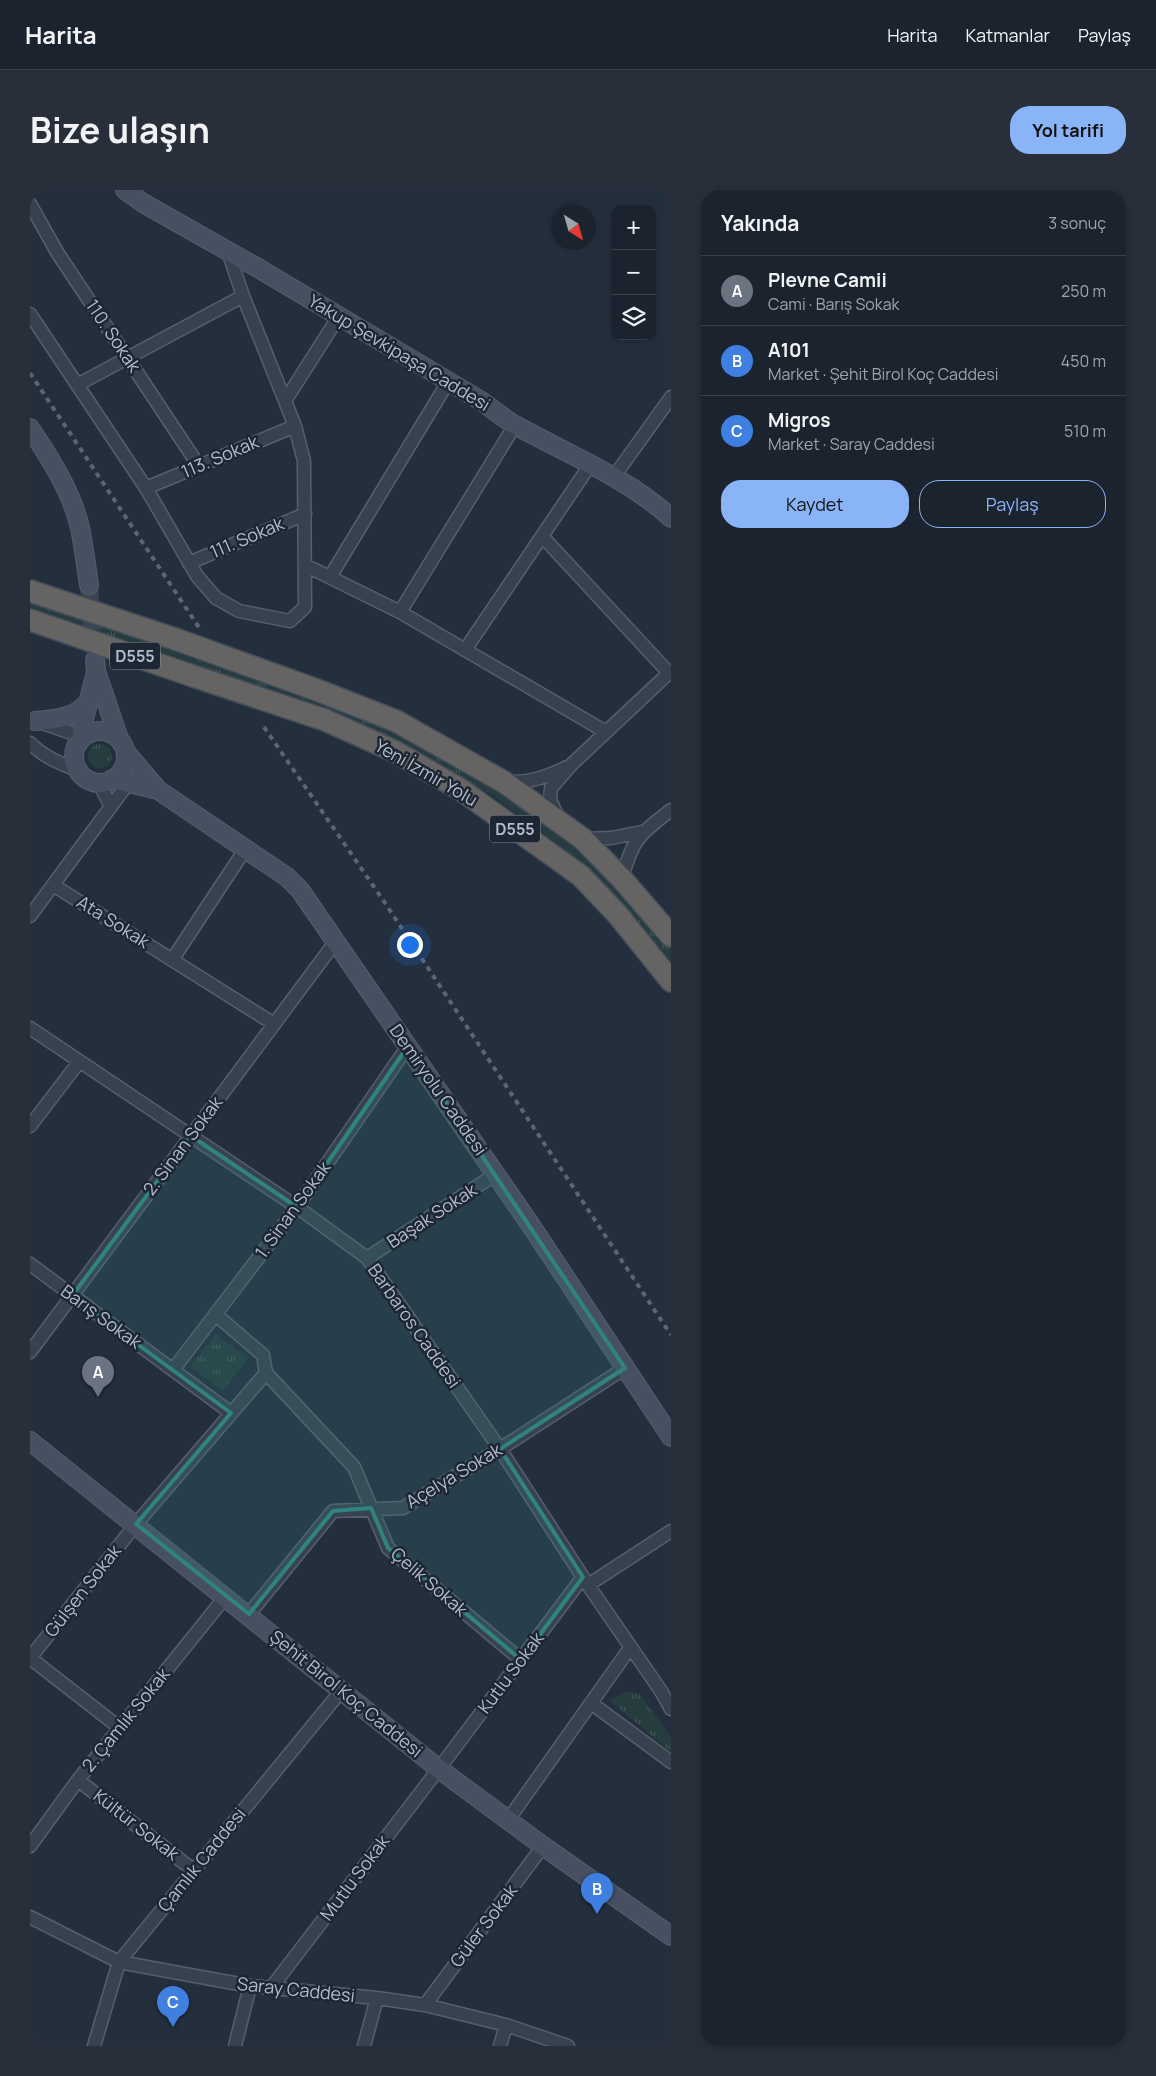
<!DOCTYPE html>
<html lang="tr">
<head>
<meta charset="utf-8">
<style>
  :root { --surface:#1b232e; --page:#282f3a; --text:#f1f3f6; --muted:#a0a4aa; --line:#39404a; --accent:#8ab4f8 }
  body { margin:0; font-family:Manrope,sans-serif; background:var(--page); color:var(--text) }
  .controls { position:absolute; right:15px; top:15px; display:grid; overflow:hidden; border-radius:10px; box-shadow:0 2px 8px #0003 }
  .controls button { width:45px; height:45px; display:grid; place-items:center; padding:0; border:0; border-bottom:1px solid var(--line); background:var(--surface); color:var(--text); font:25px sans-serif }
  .compass { position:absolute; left:521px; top:15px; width:45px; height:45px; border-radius:50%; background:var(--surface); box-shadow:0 2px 8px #0003; rotate:143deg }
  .you { position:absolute; left:379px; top:754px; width:18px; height:18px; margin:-12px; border:4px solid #fff; border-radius:50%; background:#1a73e8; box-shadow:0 0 0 8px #1a73e833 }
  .badge { display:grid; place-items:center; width:32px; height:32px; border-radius:50%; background:var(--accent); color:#fff; font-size:16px; font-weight:700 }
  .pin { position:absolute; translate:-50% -41px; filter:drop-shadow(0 1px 2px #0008) }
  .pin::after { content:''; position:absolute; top:26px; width:18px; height:15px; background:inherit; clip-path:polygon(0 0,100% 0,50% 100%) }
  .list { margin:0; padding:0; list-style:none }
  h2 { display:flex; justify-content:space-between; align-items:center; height:65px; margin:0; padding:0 20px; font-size:21px }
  h2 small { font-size:16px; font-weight:400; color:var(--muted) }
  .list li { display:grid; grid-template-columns:32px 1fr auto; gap:15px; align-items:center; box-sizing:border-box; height:70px; padding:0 20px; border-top:1px solid var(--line) }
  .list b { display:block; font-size:19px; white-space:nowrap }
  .list p { margin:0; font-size:16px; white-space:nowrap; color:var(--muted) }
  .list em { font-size:16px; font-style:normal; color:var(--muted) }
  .actions { display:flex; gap:10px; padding:15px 20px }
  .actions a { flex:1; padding:11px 0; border:1px solid var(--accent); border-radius:20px; text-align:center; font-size:18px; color:var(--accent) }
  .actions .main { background:var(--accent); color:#111 }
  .icon { flex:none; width:28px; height:28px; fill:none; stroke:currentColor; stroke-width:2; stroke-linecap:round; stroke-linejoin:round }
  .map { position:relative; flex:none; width:641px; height:1856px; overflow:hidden; border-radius:20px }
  header { display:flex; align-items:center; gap:30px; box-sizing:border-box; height:70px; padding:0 25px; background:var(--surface); border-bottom:1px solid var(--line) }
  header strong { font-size:24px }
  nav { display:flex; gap:28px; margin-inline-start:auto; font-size:18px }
  .intro { display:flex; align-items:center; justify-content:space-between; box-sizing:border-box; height:120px; padding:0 30px }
  h1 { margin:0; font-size:35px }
  .button { padding:12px 22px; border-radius:20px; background:var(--accent); color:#111; font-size:18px; font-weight:700 }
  main { display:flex; gap:30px; padding:0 30px }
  aside { flex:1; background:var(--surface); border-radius:20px; box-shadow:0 2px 8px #0003 }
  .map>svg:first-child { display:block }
</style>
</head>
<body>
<header>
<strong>Harita</strong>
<nav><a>Harita</a><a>Katmanlar</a><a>Paylaş</a></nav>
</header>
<div class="intro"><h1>Bize ulaşın</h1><a class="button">Yol tarifi</a></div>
<main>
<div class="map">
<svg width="641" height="1856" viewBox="0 0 641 1856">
  <defs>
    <pattern id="grass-tufts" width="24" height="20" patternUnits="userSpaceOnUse" patternTransform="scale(1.25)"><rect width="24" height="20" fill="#263c3f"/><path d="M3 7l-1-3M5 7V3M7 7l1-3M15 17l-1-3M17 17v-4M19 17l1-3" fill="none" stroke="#435659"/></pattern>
  </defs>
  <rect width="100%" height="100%" fill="#242f3e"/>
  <path fill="url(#grass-tufts)" d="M0,412C88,442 177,470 264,503C294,514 327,523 356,538C465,593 567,661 641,760V771L591,711L534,659L462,605L351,544L275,513L138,466L0,421Z
    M58 566a12 12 0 1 1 24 0a12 12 0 1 1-24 0Z
    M186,1144L218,1168L193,1201L160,1177Z
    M598,1502H604L610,1504L641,1547V1562L579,1510Z"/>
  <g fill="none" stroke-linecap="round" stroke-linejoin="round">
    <path stroke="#3a4453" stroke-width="18" stroke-dasharray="18 9" stroke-linecap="butt" d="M59,395L64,462"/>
    <g stroke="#565f6c" stroke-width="15">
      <path id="minor" d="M0,14L27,62L169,276
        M0,124L116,298L167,386L186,408L209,421L260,431L275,417L274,271L265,236L213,106L198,61
        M47,195L213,106
        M255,211L309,126
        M583,288L641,207
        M116,298L265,236
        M512,346L639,483
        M159,373L275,324
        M275,375L370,422L576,542
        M300,387L418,192
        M370,422L485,235
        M435,460L560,275
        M10,532L52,547
        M0,553C14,567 29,573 47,580
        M477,592C499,593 517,587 537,577
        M69,593L81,617
        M528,627L520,610L521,598L541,575L641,481
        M553,649L581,648L612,642
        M592,689C602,649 610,644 641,620
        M23,695L244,834
        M0,726L99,592
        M142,770L216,658
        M0,838L267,1017L337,1068L470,1259L558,1395L631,1501L641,1519
        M0,936L49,872
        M337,1068L466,984
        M0,1074L201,1223
        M0,1162L306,751
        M143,1180L267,1017L378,856
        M236,1183L324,1277L358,1358L491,1470
        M558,1395L641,1341
        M219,1424L303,1321L373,1318L470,1259L595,1178
        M561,1513L641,1572
        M90,1538L0,1468L106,1334L236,1183L233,1165L185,1124
        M48,1590L163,1680
        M478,1630L600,1458
        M0,1656L48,1590L196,1406
        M0,1727L89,1772L220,1796L347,1808L395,1815L476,1835L538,1856
        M241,1798L417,1568L553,1387
        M395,1815L513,1656
        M64,1856L89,1772L311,1501
        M205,1856L220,1796
        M334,1856L347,1808
        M470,1856L476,1835"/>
    </g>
    <g stroke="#565f6c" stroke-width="20">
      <path id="secondary" d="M95,0L113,13L228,78L453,212C464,220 475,230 487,236C539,265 598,288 641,328
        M0,238C20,268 42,302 50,338C54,357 56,376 59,395
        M65,470L66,481L89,549
        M5,531C25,529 44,529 58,512
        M44 567a26 26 0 1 1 52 0a26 26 0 1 1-52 0Z
        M52,547L53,533L66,482
        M95,561L128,600L257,687L270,700L502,1037L641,1247
        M82,589L128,600
        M0,1251L409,1579L513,1656L641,1746"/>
    </g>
    <g stroke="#434c59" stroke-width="24">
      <path id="trunk" d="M0,401L148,450
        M0,430L160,485
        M287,500L366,531L474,592L553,649L592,689L641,746
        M295,530L364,561L430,599L551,686L588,725L641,791"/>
    </g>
    <use href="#minor" stroke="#38414e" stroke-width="12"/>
    <use href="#secondary" stroke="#465061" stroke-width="18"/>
    <use href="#trunk" stroke="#656462" stroke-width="21"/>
    <path stroke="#5a6575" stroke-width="4" stroke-dasharray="5 5" stroke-linecap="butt" d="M0,183L170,439
      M234,537L353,710L641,1145"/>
    <g stroke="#434c59" stroke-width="24" stroke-linecap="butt">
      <path id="trunk-bridge" d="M148,450L287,500
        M160,485L295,530"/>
    </g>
    <use href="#trunk-bridge" stroke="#656462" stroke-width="21"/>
  </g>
  <path fill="#308480" fill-opacity="0.2" stroke="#308480" stroke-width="4" stroke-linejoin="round" d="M378,856L595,1178L470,1259L553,1387L491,1470L358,1358L341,1318L303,1321L219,1424L106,1334L201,1223L42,1106L161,946L267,1017Z"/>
  <g text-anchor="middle" stroke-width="5" stroke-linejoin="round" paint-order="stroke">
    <g fill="#1d2633" stroke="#878f9c" stroke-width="1">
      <rect x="80" y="452.5" width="50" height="27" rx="4"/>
      <rect x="460" y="625.5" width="50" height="27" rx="4"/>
    </g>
    <g font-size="16" font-weight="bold" fill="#b4bcc9">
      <text x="105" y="472">D555</text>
      <text x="485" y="645">D555</text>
    </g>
    <g font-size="18" fill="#b4bcc9" stroke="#1d2633">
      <text transform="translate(83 146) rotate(56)" y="6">110. Sokak</text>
      <text transform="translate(369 163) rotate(31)" y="6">Yakup Şevkipaşa Caddesi</text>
      <text transform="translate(190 267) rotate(-23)" y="6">113. Sokak</text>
      <text transform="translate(217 348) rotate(-23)" y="6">111. Sokak</text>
      <text transform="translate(396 583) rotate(30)" y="6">Yeni İzmir Yolu</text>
      <text transform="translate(83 732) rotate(32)" y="6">Ata Sokak</text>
      <text transform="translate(408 900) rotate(55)" y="6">Demiryolu Caddesi</text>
      <text transform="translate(153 956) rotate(-53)" y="6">2. Sinan Sokak</text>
      <text transform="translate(263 1020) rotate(-54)" y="6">1. Sinan Sokak</text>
      <text transform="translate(402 1026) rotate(-33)" y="6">Başak Sokak</text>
      <text transform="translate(71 1127) rotate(36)" y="6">Barış Sokak</text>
      <text transform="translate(384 1136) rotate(55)" y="6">Barbaros Caddesi</text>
      <text transform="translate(424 1286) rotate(-31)" y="6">Açelya Sokak</text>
      <text transform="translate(399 1392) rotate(41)" y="6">Çelik Sokak</text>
      <text transform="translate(53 1401) rotate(-52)" y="6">Gülşen Sokak</text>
      <text transform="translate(481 1483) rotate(-53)" y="6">Kutlu Sokak</text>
      <text transform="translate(316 1504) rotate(39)" y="6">Şehit Birol Koç Caddesi</text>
      <text transform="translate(96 1530) rotate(-51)" y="6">2. Çamlık Sokak</text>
      <text transform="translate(106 1635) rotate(38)" y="6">Kültür Sokak</text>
      <text transform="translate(172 1670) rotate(-51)" y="6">Çamlık Caddesi</text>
      <text transform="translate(325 1688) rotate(-53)" y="6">Mutlu Sokak</text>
      <text transform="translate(454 1736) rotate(-53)" y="6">Güler Sokak</text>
      <text transform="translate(266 1800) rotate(6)" y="6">Saray Caddesi</text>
    </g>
  </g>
</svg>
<div class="controls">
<button>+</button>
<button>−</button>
<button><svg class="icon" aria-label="layers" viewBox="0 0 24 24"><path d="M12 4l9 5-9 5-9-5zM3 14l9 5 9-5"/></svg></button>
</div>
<svg class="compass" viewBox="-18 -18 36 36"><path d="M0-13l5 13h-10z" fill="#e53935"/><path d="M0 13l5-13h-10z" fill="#a0a4aa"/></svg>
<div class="you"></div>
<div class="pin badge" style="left:68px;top:1207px;background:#6b7280">A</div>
<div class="pin badge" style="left:567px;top:1724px;background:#3f7fe0">B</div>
<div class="pin badge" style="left:143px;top:1837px;background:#3f7fe0">C</div>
</div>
<aside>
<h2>Yakında<small>3 sonuç</small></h2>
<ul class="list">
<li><span class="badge" style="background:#6b7280">A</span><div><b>Plevne Camii</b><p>Cami · Barış Sokak</p></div><em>250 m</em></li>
<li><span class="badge" style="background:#3f7fe0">B</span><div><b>A101</b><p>Market · Şehit Birol Koç Caddesi</p></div><em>450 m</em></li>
<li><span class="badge" style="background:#3f7fe0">C</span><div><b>Migros</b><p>Market · Saray Caddesi</p></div><em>510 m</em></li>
</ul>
<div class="actions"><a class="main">Kaydet</a><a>Paylaş</a></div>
</aside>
</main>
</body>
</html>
